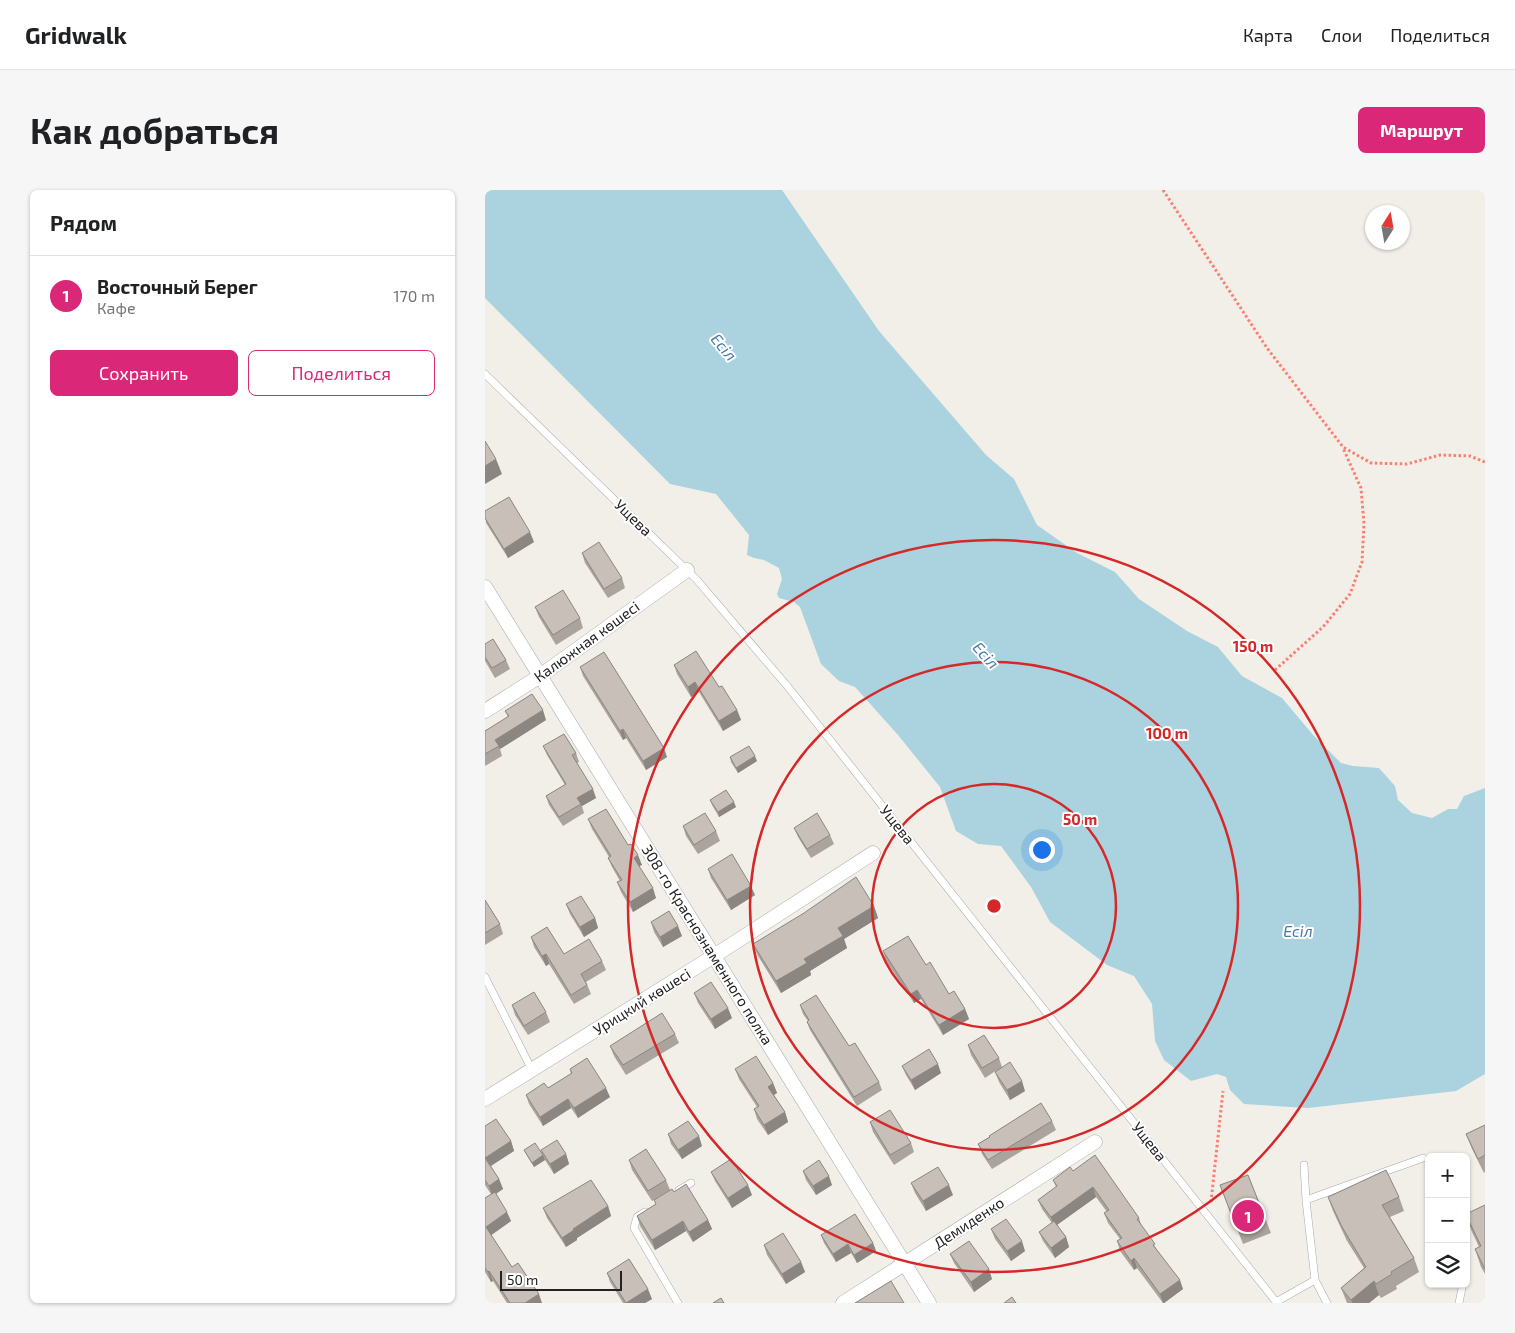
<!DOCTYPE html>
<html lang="ru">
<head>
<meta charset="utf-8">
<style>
  :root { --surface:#fff; --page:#f6f6f6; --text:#202124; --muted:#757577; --line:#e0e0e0; --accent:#db2777 }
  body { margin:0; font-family:"Exo 2",sans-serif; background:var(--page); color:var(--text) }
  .controls { position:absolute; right:15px; bottom:15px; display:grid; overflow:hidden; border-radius:8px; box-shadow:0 1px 4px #0004 }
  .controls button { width:45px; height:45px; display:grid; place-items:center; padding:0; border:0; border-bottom:1px solid var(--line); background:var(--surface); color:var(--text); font:25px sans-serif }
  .compass { position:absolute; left:880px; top:15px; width:45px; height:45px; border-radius:50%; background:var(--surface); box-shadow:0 1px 4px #0004; rotate:11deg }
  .scale { position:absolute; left:15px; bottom:12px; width:122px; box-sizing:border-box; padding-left:5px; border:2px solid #222; border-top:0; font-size:14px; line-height:18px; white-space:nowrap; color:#222; -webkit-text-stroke:4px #fff; paint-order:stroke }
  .you { position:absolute; left:556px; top:659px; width:18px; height:18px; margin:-12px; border:4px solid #fff; border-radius:50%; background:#1a73e8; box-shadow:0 0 0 8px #1a73e833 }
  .badge { display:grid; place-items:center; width:32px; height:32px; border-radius:50%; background:var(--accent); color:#fff; font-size:16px; font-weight:700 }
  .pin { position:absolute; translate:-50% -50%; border:2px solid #fff; box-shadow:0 1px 5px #0006 }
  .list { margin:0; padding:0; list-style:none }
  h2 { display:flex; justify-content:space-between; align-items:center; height:65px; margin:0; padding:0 20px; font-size:21px }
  h2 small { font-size:16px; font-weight:400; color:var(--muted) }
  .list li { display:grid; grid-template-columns:32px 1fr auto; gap:15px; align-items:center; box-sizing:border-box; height:80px; padding:0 20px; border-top:1px solid var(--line) }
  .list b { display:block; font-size:19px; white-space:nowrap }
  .list p { margin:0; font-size:16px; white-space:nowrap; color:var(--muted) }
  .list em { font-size:16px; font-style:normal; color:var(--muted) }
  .actions { display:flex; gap:10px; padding:15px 20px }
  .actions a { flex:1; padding:11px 0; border:1px solid var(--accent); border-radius:8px; text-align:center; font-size:18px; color:var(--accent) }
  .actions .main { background:var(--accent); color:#fff }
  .icon { flex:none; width:28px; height:28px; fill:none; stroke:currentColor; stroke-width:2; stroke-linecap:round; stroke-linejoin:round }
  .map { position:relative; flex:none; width:1000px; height:1113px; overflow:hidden; border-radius:8px }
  header { display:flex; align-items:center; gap:30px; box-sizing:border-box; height:70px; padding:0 25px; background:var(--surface); border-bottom:1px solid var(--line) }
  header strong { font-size:24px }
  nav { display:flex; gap:28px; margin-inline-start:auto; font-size:18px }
  .intro { display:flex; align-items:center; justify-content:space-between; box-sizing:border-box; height:120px; padding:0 30px }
  h1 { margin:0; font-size:35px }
  .button { padding:12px 22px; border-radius:8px; background:var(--accent); color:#fff; font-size:18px; font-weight:700 }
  main { display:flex; gap:30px; padding:0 30px }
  aside { flex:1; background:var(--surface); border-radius:8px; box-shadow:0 1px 4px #0004 }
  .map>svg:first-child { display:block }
</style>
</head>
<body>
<header>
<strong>Gridwalk</strong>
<nav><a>Карта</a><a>Слои</a><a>Поделиться</a></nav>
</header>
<div class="intro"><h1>Как добраться</h1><a class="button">Маршрут</a></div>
<main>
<aside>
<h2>Рядом<small></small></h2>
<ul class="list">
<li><span class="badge">1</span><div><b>Восточный Берег</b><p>Кафе</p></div><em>170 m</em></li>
</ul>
<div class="actions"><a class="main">Сохранить</a><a>Поделиться</a></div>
</aside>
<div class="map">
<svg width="1000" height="1113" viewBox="0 0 1000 1113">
  <rect width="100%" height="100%" fill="#f2efe9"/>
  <path fill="#aad3df" d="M0,0H297L394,141L501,265L529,289L552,335L592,363L630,382L654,409L702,441L733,457L757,486L797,508L829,546L856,573L868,576L894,578L910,596L913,610L927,623L947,628L963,619H972L979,606L1000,598V884L971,901L823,918L759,914L745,900L741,887L732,884L706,891L679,870L670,851L667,814L649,786L622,775L565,732L546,697L516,656L493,654L471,641L455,597L413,545L370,497L354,491L336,474L315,417L309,412L294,408L292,404L297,389L294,378L279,370L269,368L262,365L264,345L231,304L185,294L0,108Z"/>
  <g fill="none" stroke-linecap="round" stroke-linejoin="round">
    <g stroke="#a9a9a9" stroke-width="8">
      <path id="service" d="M0,184L212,390L303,497L792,1113
        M0,787L47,880
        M819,975L821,1010L830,1090L842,1113
        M194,1000L206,993
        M821,1010L938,968
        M160,1022L152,1027L149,1038L193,1113
        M791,1112L830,1090
        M974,1113L977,1098L976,1094"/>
    </g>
    <g stroke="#a9a9a9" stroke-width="15">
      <path id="minor" d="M0,397L444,1113
        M0,521L55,486L202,380
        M0,909L229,766L388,663
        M358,1113L610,952"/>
    </g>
    <path stroke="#fa8072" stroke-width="3" stroke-dasharray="2.5 2.5" stroke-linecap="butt" d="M678,0L782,158L858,257L886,273L922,274L955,265L985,266L1000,272
      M790,480L838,437L865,404L877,372L879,334L876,298L858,258
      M726,1012L738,901"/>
    <use href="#service" stroke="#fff" stroke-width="7"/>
    <use href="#minor" stroke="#fff" stroke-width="14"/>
  </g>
  <path fill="#aba49e" d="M0,321L49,352L23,368L1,333Z
    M97,363L137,388L140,398L123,408L100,373Z
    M50,417L95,428L98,438L71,455L54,427Z
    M0,454L21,470L25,479L10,488L0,471Z
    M189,475L234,497L252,520L256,530L238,541L214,502L206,507L192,484Z
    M95,477L182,567L161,580L141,548L138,550L98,486Z
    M20,521L61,530L15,559L17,566L0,576V541L23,527Z
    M58,556L91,563L94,572L92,573L111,608L97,616L99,623L78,636L64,615L61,606L80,595L62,565Z
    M245,567L272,571L253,583L246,572Z
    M225,610L251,617L234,627L227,615Z
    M103,629L143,655L157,675L154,676L171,708L148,722L136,702L132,692L135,691L127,677L123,668L124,667L107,639Z
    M198,636L231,641L235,651L213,664L201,646Z
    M309,638L345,645L349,654L326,668L313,647Z
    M223,679L270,705L246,720L226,688Z
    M0,710L15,734L18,744L0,755Z
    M81,714L110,728L113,738L99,747L85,724Z
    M389,716L393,728L359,749L362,758L325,781L326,785L296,803L273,766L268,754Z
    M166,732L197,746L178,757L169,742Z
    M46,747L79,764L117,771L121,780L101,792L106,804L89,814L64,774L61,776L49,757Z
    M398,761L441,775L464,804L480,819L484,829L458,845L436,809L429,813L401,771Z
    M209,803L247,828L230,839L213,813Z
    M27,815L61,822L65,832L43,845L30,825Z
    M315,815L364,856L394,892L397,900L372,916L325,840L322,832L323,831L318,824Z
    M190,844L194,853L141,885L129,866L125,856Z
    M483,855L514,868L517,877L540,901L525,910L514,892L510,882L512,880L500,888L486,865Z
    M417,876L456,883L430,900L421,885Z
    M85,879L125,907L93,928L86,918L58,936L44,914L41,905L63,898L86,884Z
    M250,879L288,893L292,903L289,905L300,922L303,932L283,945L272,929L269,919L272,917L254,889Z
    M567,931L571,940L507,979L497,964L493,954L504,947Z
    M385,932L426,953L429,962L409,975L388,942Z
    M1000,935V982L999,983L987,959L981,944Z
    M0,936L26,951L29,961L6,976L14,989L18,999L11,1004L26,1031L6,1045L27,1077L57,1113H22L8,1091L6,1092L0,1082V1008L6,1004L0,995Z
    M183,944L217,956L197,969L186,954Z
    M39,960L58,965L56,960L81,964L84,974L69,984L60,970L49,977L41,964Z
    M144,970L181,990L185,1000L167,1011L147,980Z
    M318,981L347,995L331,1005L321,990Z
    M588,981L654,1028L657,1037L698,1099L679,1113H678L652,1078L649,1080L635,1061L632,1051L635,1049L623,1033L619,1023L622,1022L611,1007L572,1035L581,1047L584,1057L570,1068L558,1051L554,1042L567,1033L557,1019L553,1010L571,997L568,990Z
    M226,982L267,1005L247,1018L230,991Z
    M763,985L786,1043L758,1054L735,995Z
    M426,993L468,1005L441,1021L430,1003Z
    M189,1002L223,1030L227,1039L208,1052L201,1041L170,1060L155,1036L152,1026L171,1014L169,1010Z
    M843,1007H914L919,1021L905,1027L929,1068L934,1082L911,1096L912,1099L896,1108L894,1105L884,1113H862L856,1098L879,1078L862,1051L848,1021Z
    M1000,1015V1084L996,1077L990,1059L994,1057L987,1042L981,1026Z
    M123,1016L126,1026L92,1048V1050L81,1057L62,1028L58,1018Z
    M506,1039L540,1061L526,1071L510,1049Z
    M336,1045L388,1053L391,1061L372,1073L366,1063L351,1072L339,1053Z
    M279,1055L316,1072L320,1082L301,1094L282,1065Z
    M465,1064L507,1089L489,1102L469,1073Z
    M122,1083L167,1109L160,1113H138L125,1092Z"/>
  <path fill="#8b8681" d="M11,269L17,284L0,294V276Z
    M45,342L49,352L23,368L19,359Z
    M210,492L214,502L206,507L203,497Z
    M58,520L61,530L15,559L10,550Z
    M252,520L256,530L238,541L234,531Z
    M138,539L141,548L138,550L135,541Z
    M179,558L182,567L161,580L158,571Z
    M270,566L272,571L253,583L251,578Z
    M108,599L111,608L97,616L92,608Z
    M249,612L251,617L234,627L233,622Z
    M153,665L157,675L152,677L149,668Z
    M266,696L270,705L246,720L242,710Z
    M168,698L171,708L148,722L145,712Z
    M389,716L393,728L359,749L362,758L325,781L326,785L296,803L291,791L319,769L353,738Z
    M110,728L113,738L99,747L95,737Z
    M193,736L197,746L178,757L175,747Z
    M61,764L64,774L61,776L57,766Z
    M432,800L436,809L429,813L426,804Z
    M243,818L247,828L230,839L226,829Z
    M480,819L484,829L458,845L454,835Z
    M453,874L456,883L430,900L426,890Z
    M537,891L540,901L525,910L522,900Z
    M288,893L292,903L287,906L283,897Z
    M121,898L125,907L93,928L89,918Z
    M83,909L86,918L58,936L55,927Z
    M300,922L303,932L283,945L279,935Z
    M214,946L217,956L197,969L193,960Z
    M26,951L29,961L4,977L0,968Z
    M81,964L84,974L69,984L65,974Z
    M58,965L60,970L49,977L47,973Z
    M344,986L347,995L331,1005L328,996Z
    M14,989L18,999L7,1006L4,996Z
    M263,995L267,1005L247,1018L243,1008Z
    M464,995L468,1005L441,1021L438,1011Z
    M608,997L611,1007L569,1037L566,1027Z
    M123,1016L126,1026L92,1048V1050L81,1057L77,1048L88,1039Z
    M22,1022L26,1031L5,1046L1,1037Z
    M223,1030L227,1039L208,1052L204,1042Z
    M198,1031L201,1041L170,1060L167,1050Z
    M581,1047L584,1057L570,1068L566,1058Z
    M537,1051L540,1061L526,1071L522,1061Z
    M388,1053L391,1061L372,1073L369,1065Z
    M363,1054L366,1063L351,1072L348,1064Z
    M649,1068L652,1078L649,1080L646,1071Z
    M316,1072L320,1082L301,1094L297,1084Z
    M504,1079L507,1089L489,1102L486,1092Z
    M4,1081L8,1091L6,1092L3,1082Z
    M695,1090L698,1099L679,1113H678L675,1104Z
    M889,1091L894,1105L884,1113H867L866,1110Z
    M163,1099L167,1109L160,1113H141Z
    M54,1104L57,1113H40Z"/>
  <path fill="#c7bfb8" stroke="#8b8681" d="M0,251L11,269L0,276Z
    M24,307L45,342L19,359L0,328V321Z
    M114,352L137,388L119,399L97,363Z
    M78,400L95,428L68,445L50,417Z
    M8,449L21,470L7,478L0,467V454Z
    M211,461L234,497L237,496L252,520L234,531L210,492L203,497L189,475Z
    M119,462L179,558L158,571L138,539L135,541L95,477Z
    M47,504L58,520L10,550L14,556L0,564V541L24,526L20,521Z
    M79,544L91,563L87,565L108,599L92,608L96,614L74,627L61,606L81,594L58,556Z
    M264,556L270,566L251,578L245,567Z
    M241,600L249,612L233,622L225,610Z
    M121,619L143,655L146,654L153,665L149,668L168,698L145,712L132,692L137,690L123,668L126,666L103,629Z
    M220,623L231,641L209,655L198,636Z
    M332,623L345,645L322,659L309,638Z
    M247,664L266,696L242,710L223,679Z
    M371,687L389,716L353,738L358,746L319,769L322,773L291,791L268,754L319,723Z
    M96,706L110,728L95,737L81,714Z
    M0,710L15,734L0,743Z
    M184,721L193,736L175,747L166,732Z
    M62,737L79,764L104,749L117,771L96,784L102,795L86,805L61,764L57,766L46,747Z
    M423,746L441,775L445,772L464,804L469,801L480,819L454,835L432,800L426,804L398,761Z
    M226,792L243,818L226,829L209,803Z
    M49,802L61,822L39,836L27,815Z
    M331,805L364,856L370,853L394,892L369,907L322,832L324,830L315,815Z
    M177,823L190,844L138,875L125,856Z
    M499,845L514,868L497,878L483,855Z
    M444,859L453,874L426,890L417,876Z
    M271,866L288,893L283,897L300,922L279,935L269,919L274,916L250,879Z
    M102,868L121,898L89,918L83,909L55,927L41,905L59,893L63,898L87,883L85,879Z
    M525,872L537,891L522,900L510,882Z
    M556,913L567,931L503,970L493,954L505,947L504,946Z
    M405,920L426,953L405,965L385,932Z
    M11,929L26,951L0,968L14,989L4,996L0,990V936Z
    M203,931L214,946L193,960L183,944Z
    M1000,935V965L993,969L981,944Z
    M72,950L81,964L65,974L56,960Z
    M50,953L58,965L47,973L39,960Z
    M161,959L181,990L163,1001L144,970Z
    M610,965L654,1028L652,1029L670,1054L668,1055L695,1090L675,1104L649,1068L646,1071L632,1051L637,1048L619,1023L624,1020L608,997L566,1027L553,1010L572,996L568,990L585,977L588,981Z
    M246,969L263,995L243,1008L226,982Z
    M334,970L344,986L328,996L318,981Z
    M453,977L464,995L438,1011L426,993Z
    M901,980L914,1007L897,1015L929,1068L906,1082L907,1084L891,1094L889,1091L866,1110L856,1098L881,1077L857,1037L843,1007Z
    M763,985L780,1028L752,1039L735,995Z
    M106,990L123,1016L88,1039L89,1040L77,1048L58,1018Z
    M201,994L223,1030L204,1042L198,1031L167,1050L152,1026L171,1014L169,1010L187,999L189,1002Z
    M10,1002L22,1022L1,1037L27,1077L33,1073L54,1104L40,1113H25L4,1081L3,1082L0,1078V1008Z
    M1000,1015V1079L990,1059L996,1056L981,1025V1024Z
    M370,1024L388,1053L369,1065L363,1054L348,1064L336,1045Z
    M521,1029L537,1051L522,1061L506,1039Z
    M569,1031L581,1047L566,1058L554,1042Z
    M298,1043L316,1072L297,1084L279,1055Z
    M484,1051L504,1079L486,1092L465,1064Z
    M144,1069L163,1099L141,1113L122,1083Z
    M406,1091L419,1113H370Z
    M527,1107L531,1113H519Z
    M236,1108L239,1113H228Z"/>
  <g fill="none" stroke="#d62828" stroke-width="2.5">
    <circle cx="509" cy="716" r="122"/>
    <circle cx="509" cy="716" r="244"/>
    <circle cx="509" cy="716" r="366"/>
  </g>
  <g text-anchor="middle" stroke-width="4" stroke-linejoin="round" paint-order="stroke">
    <g font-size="15" fill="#222" stroke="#fff">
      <text transform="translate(148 328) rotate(44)" y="5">Ущева</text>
      <text transform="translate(102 452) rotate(-36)" y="5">Калюжная көшесі</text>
      <text transform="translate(412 635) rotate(51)" y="5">Ущева</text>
      <text transform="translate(222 755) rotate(58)" y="5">308-го Краснознаменного полка</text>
      <text transform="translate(157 812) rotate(-32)" y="5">Урицкий көшесі</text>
      <text transform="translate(664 952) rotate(51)" y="5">Ущева</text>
      <text transform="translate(484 1033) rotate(-33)" y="5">Демиденко</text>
    </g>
    <g font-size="16" font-style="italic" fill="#4a7aab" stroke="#fff">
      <text transform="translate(239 157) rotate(50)" y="6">Есіл</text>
      <text transform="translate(501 465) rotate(47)" y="6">Есіл</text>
      <text x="813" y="747">Есіл</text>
    </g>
  </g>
  <circle cx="509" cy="716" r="8" fill="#d62828" stroke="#fff" stroke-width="2.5"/>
  <g font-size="15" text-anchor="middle" font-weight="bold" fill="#d62828" stroke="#fff" stroke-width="4" stroke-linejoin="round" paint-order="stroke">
    <text x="768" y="462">150 m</text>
    <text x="682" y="549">100 m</text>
    <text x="595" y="635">50 m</text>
  </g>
</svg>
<div class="controls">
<button>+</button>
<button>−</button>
<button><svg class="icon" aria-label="layers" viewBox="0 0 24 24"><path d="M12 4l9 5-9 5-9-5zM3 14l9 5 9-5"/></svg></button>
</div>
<svg class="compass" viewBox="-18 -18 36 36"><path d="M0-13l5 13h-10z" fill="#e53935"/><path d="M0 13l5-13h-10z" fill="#757577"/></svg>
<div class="scale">50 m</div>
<div class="you"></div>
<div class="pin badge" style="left:763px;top:1026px">1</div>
</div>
</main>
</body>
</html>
